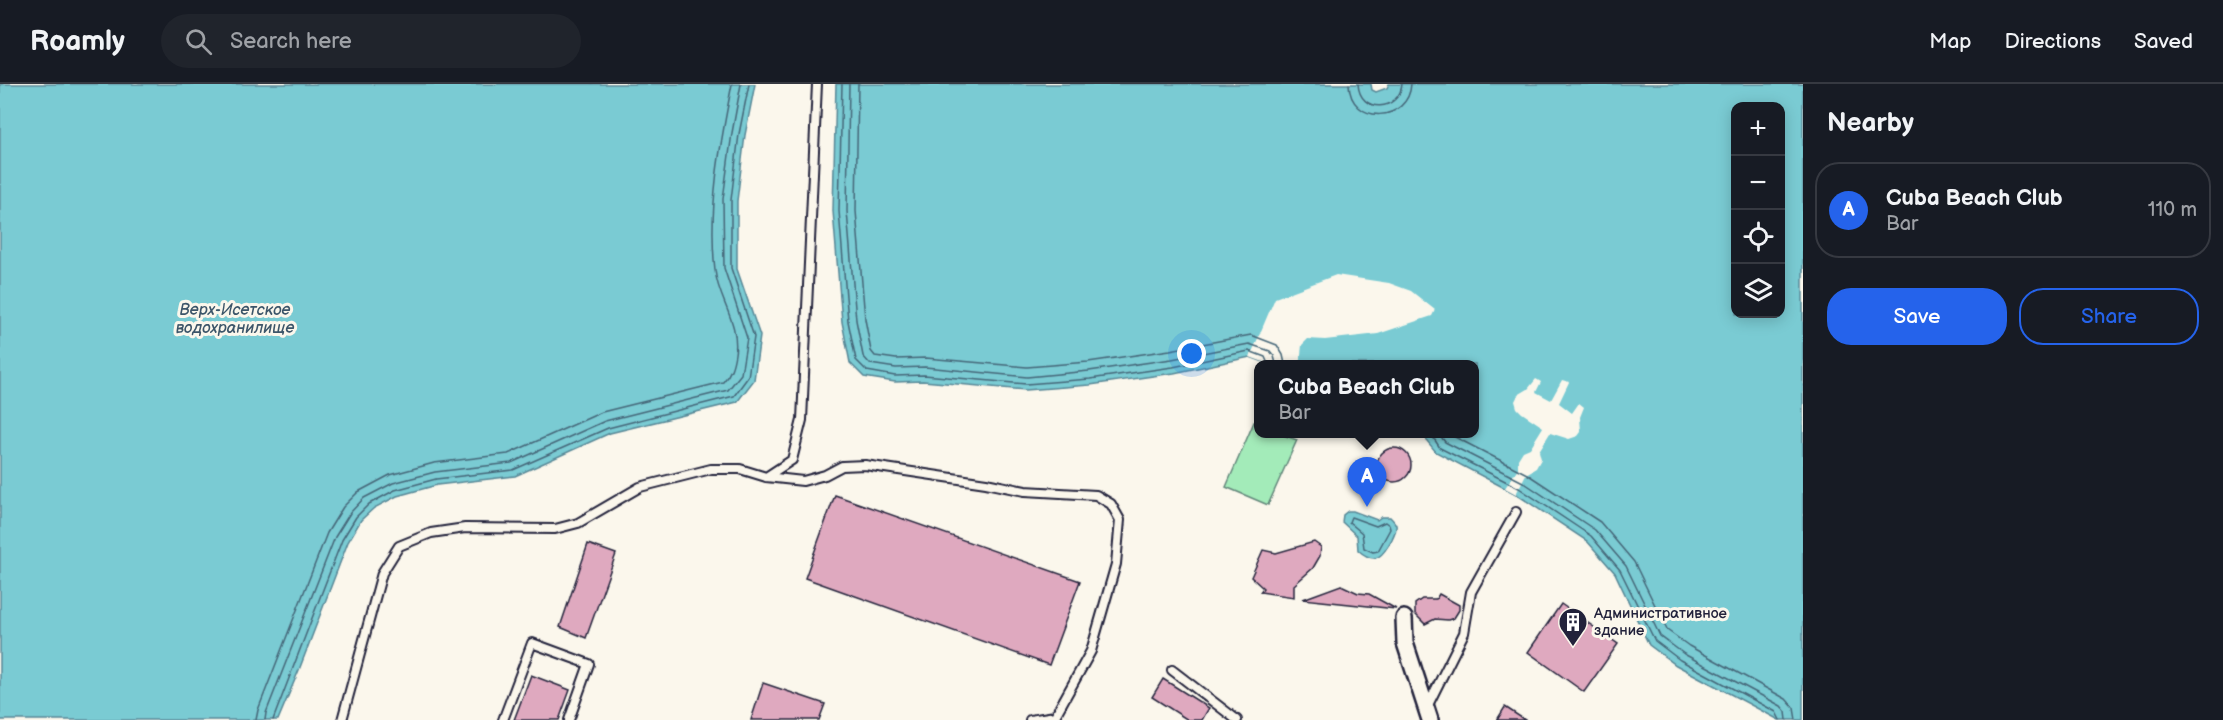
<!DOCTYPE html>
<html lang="en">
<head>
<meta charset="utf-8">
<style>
  :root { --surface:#171b24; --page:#20242c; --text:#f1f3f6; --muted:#9ea1a6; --line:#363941; --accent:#2563eb }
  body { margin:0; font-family:"Balsamiq Sans",sans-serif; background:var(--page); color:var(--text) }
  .controls { position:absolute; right:18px; top:18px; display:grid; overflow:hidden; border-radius:12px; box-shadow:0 3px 15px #0003 }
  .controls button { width:54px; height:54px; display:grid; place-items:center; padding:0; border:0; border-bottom:2px solid var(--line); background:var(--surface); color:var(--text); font:30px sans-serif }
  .you { position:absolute; left:1192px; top:270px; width:21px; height:21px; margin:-15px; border:4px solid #fff; border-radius:50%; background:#1a73e8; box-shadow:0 0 0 9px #1a73e833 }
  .badge { display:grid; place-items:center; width:39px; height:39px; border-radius:50%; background:var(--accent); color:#fff; font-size:20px; font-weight:700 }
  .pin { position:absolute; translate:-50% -50px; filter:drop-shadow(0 2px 3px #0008) }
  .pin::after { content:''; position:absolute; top:32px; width:21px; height:18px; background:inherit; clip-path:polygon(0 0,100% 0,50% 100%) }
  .popup { position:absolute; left:1254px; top:276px; width:225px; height:78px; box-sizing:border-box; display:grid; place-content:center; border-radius:12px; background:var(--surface); filter:drop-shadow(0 2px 4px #0005); font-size:20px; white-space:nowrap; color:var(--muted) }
  .popup b { font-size:22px; color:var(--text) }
  .popup::after { content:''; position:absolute; left:50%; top:100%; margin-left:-12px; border:12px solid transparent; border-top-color:var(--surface) }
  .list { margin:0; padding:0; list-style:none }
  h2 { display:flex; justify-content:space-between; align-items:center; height:78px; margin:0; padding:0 24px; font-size:26px }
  h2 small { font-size:20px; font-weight:400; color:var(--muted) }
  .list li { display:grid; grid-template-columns:39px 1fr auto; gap:18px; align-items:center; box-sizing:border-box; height:96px; margin:0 12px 12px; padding:0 12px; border:2px solid var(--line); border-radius:24px }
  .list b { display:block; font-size:22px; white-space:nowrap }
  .list p { margin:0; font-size:20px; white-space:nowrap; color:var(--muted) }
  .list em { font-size:20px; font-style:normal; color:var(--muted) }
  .actions { display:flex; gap:12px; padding:18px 24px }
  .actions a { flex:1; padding:14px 0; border:2px solid var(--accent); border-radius:24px; text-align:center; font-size:21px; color:var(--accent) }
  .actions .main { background:var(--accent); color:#fff }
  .icon { flex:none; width:33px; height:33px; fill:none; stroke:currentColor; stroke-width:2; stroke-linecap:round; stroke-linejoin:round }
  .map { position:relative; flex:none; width:1803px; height:636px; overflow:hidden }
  header { display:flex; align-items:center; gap:36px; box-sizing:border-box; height:84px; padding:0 30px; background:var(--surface); border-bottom:2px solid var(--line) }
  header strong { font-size:28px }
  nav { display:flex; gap:33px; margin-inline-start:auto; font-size:21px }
  .search { width:420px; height:54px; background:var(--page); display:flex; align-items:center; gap:15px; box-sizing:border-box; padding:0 21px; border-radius:33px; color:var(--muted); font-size:22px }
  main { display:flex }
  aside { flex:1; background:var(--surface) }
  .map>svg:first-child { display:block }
</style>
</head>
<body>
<header>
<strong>Roamly</strong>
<div class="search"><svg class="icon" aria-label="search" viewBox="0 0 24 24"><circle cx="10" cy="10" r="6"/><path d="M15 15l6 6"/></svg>Search here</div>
<nav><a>Map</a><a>Directions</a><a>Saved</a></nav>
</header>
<main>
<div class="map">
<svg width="1803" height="636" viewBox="0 0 1803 636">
  <rect width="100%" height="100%" fill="#fbf7ec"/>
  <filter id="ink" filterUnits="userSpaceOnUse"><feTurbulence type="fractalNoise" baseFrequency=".0167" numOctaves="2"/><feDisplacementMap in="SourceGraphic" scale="12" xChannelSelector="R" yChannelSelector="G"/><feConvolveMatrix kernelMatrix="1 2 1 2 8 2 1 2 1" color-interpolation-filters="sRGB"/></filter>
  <g filter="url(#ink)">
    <path fill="#a3ebb9" stroke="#62867a" stroke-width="1.5" d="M1254,338L1259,340V350H1280L1297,356L1268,421L1226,403Z"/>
    <path fill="#7acbd3" stroke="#578796" stroke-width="1.5" fill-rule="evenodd" d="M0,0H755L745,51L737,117V185L760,252L754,296L737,318L610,349L515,392L437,401L397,412L374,424L361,436L348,458L299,586L278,636H0Z
      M836,0H1371L1372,6L1376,8L1387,4L1389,0H1803V636H1779L1676,581L1649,561L1615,489L1587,457L1516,410L1436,368L1427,357L1425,350H1475V280H1269L1250,273L1174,289L1090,301L1026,306L923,297L895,298L864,293L850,279L842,238L833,127ZM1736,22H1780V230H1736Z
      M1348,427H1353L1377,436L1381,433H1390C1392,435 1395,438 1396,441C1397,446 1394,450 1392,455C1383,472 1376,482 1358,466L1357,452L1342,438L1343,431Z"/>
    <path fill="#fbf7ec" d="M1336,191L1389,199L1411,207L1435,226L1432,232L1378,250L1325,256L1308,255L1302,261L1300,280H1269L1250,273L1275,214Z
      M1536,295L1541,298L1536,308L1551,316L1562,296L1569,298L1559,319L1572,329L1579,319L1584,323L1580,333L1581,348L1578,352L1569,355L1550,349L1539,367L1541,375L1536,384L1526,390L1516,410L1505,404L1518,384V375L1523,367L1530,364L1543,343L1522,329L1517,324L1515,317L1518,311L1528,305Z"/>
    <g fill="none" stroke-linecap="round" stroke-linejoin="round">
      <path stroke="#456678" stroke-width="1.5" d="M842,0L839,127L848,237L856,276L867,287L895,292L924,291L1026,300L1090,295L1173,283L1249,267L1265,273L1268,280
        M849,0L847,127L856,236L863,272L870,280L896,284L925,283L1027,293L1089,287L1172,275L1249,260L1270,267L1274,272L1276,280
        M858,0L856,127L865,235L871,267L875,272L896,275L926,274L1027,283L1088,278L1170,266L1251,251L1277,261L1283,271L1285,280
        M1349,0C1350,42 1409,39 1411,0
        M1358,0C1360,31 1400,27 1402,0
        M1431,350L1440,364L1519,404L1591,452L1620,486L1655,557L1680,576L1776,628L1780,636
        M1439,350L1445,358L1523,398L1595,446L1626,482L1660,552L1684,570L1781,622L1786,628L1787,636
        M1449,350L1527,390L1600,438L1634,478L1667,546L1689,562L1786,615L1794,624L1796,636
        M1351,433L1376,442L1385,438L1389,441L1390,445L1378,467L1373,468L1364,464L1362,449L1349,438Z
        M256,636L258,626L327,449L343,423L358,408L390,391L434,379L508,370L602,328L723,298C731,289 733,282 735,270C740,238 718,216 715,186C708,124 720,61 732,0
        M265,636L266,629L335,453L350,429L364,414L393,399L435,388L511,379L605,337L728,306L741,290L747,254L724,184L723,115L732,49L741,0
        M273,636L342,456L356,433L369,420L395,406L436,395L513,386L608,344L734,312L748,293L754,253L731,184V116L739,50L749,0"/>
    </g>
    <path fill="#dfa9bf" stroke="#22223b" stroke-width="1.5" d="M1377 381a17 17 0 1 1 34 0a17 17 0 1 1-34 0Z
      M835,411L1080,497L1049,581L805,494Z
      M1314,458L1321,463L1320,472L1313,484L1294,501V513L1260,508L1263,504L1251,493L1263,466L1276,469Z
      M588,460L616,470L586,554L560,543Z
      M1341,501L1358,509L1369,510L1396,525L1303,515Z
      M1439,510L1459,521V526L1454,534L1448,536L1435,535L1425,540L1415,530V520L1422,515H1436Z
      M1561,520L1618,560L1584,608L1528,568Z
      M531,591L570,606L559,636H514Z
      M1163,595L1209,624L1202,636H1188L1152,613Z
      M763,599L825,620L819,636H751Z
      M1505,623L1525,636H1497Z"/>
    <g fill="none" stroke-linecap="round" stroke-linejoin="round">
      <g stroke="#22223b" stroke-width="12">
        <path id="lane" d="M766,393L792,376L802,336L817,0
          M1172,586L1237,636
          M1427,623L1464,549L1471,508L1516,428
          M342,636L382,489L399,462L431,449L465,444L555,445L578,439L640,403L711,385H740L766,393L803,397L825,391L842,382L865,381L986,399L1025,407L1096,411L1111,420L1120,436L1116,480L1091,567L1055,632L1030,636
          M503,636L532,559L589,580L569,636"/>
      </g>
      <g stroke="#22223b" stroke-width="20">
        <path id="street" d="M1404,534L1405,559L1430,636"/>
      </g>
      <use href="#lane" stroke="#fbf7ec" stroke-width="8"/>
      <use href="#street" stroke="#fbf7ec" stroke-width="15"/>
    </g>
  </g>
  <defs>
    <g id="building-pin" transform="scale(1.5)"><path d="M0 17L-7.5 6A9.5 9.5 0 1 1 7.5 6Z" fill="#22223b" stroke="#fbf7ec"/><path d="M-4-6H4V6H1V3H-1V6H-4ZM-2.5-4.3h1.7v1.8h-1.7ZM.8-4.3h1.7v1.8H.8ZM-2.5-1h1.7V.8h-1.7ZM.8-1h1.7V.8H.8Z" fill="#fff"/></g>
  </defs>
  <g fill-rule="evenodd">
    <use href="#building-pin" x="1573" y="538"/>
  </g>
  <g text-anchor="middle" stroke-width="6" stroke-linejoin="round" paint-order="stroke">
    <g font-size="15" fill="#22223b" stroke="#fbf7ec" text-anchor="start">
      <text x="1594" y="534">Административное<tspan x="1594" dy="17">здание</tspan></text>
    </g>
    <g font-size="16" font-style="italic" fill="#3c5569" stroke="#fbf7ec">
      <text x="235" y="231">Верх-Исетское<tspan x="235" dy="18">водохранилище</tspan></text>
    </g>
  </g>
</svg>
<div class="controls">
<button>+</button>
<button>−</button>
<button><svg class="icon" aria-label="locate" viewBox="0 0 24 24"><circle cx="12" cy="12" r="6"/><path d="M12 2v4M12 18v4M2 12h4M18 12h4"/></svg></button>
<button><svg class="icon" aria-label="layers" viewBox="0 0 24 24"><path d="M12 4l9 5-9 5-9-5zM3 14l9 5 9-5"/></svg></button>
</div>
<div class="you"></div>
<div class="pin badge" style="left:1367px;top:423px">A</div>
<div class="popup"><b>Cuba Beach Club</b>Bar</div>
</div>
<aside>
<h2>Nearby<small></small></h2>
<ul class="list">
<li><span class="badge">A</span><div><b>Cuba Beach Club</b><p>Bar</p></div><em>110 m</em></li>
</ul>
<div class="actions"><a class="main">Save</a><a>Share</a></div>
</aside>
</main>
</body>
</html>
